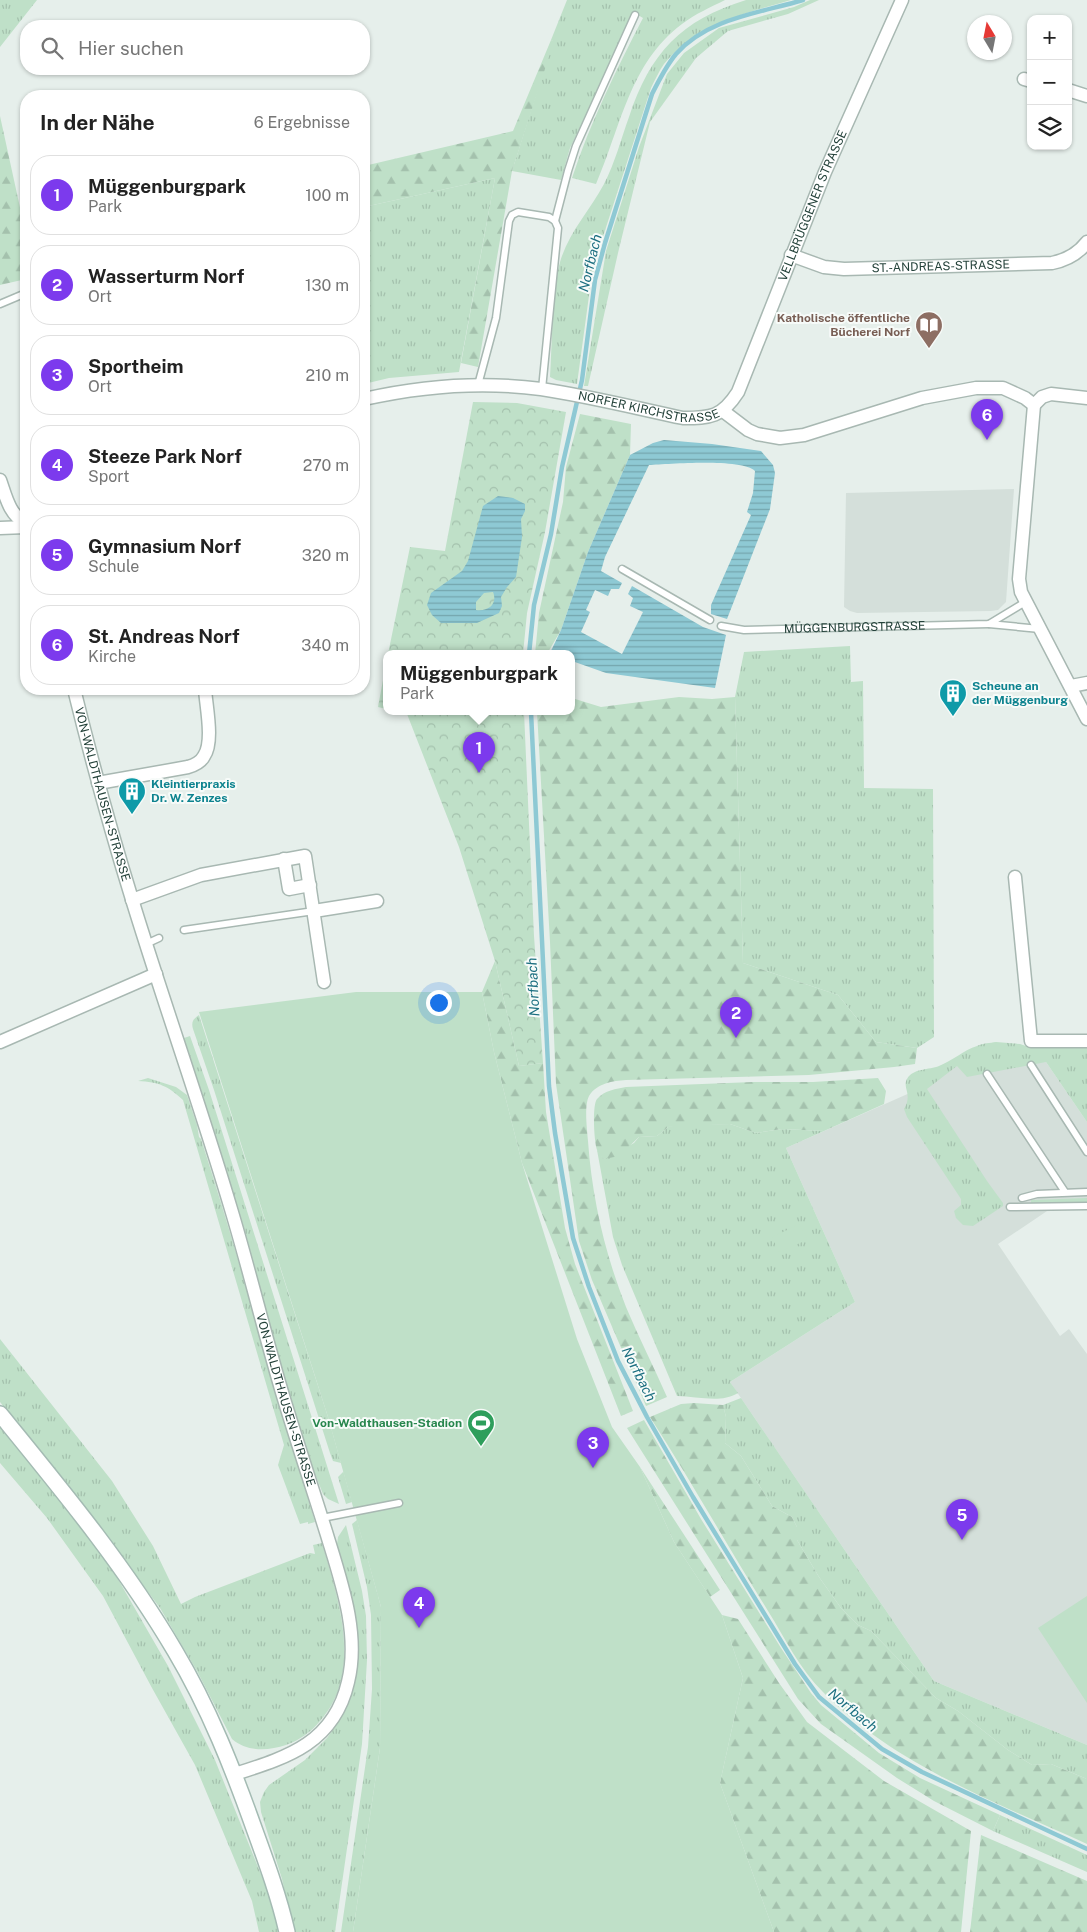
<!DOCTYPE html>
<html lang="de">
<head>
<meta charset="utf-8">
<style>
  :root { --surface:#fff; --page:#f6f6f6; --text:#222; --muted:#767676; --line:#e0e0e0; --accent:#7c3aed }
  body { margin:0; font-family:"Public Sans",sans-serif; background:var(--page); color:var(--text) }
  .controls { position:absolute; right:15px; top:15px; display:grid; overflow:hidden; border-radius:10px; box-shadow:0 1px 4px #0004 }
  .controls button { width:45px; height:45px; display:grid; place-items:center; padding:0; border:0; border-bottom:1px solid var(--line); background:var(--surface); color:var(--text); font:25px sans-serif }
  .compass { position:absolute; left:967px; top:15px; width:45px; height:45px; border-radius:50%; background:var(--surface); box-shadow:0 1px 4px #0004; rotate:350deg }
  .you { position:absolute; left:438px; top:1002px; width:18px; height:18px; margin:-12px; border:4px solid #fff; border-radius:50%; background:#1a73e8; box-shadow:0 0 0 8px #1a73e833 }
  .badge { display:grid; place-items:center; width:32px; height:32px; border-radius:50%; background:var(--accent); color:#fff; font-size:16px; font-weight:700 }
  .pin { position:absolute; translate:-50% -41px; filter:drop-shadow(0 1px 2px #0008) }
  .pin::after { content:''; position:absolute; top:26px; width:18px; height:15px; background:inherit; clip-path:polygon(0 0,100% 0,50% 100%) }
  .popup { position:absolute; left:383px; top:650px; width:192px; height:65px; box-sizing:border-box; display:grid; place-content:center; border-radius:10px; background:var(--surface); filter:drop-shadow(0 1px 4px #0005); font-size:16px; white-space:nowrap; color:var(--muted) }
  .popup b { font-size:19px; color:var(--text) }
  .popup::after { content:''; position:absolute; left:50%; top:100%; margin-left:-10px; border:10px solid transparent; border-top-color:var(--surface) }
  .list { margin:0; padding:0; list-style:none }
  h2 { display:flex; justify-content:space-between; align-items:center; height:65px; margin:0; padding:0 20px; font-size:21px }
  h2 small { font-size:16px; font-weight:400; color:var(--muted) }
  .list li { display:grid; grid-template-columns:32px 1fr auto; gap:15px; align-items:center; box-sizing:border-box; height:80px; margin:0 10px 10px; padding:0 10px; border:1px solid var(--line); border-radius:20px }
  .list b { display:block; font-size:19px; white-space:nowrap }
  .list p { margin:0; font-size:16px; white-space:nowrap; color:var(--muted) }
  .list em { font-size:16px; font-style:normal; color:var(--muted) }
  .icon { flex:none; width:28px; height:28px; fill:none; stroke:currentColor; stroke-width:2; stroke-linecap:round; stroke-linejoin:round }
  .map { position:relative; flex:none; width:1087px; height:1932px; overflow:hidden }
  .search { position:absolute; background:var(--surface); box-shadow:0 1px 4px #0004; left:20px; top:20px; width:350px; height:55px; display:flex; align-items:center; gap:12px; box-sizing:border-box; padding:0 18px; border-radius:20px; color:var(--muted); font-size:19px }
  .panel { position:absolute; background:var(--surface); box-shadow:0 1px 4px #0004; left:20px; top:90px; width:350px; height:605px; border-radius:20px }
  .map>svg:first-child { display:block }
</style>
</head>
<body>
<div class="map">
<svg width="1087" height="1932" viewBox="0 0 1087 1932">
  <defs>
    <pattern id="grass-tufts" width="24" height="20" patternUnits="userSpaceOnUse" patternTransform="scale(1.25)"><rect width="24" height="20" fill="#bfe0c8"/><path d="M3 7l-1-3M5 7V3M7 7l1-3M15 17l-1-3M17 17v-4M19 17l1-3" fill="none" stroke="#a4c1ad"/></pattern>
    <pattern id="forest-firs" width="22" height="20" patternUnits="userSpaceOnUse" patternTransform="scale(1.25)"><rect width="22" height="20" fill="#bfe0c8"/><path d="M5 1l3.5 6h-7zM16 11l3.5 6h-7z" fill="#a4c1ad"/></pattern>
    <pattern id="park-crowns" width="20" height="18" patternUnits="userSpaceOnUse" patternTransform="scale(1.25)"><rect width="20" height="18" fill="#bfe0c8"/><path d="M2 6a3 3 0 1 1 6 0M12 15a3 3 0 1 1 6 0" fill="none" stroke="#a4c1ad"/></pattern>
    <pattern id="water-rules" width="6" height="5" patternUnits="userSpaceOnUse" patternTransform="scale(1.25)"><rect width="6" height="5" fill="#8ec9d4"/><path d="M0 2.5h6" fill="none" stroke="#74a5ad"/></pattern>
  </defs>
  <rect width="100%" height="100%" fill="#e6efeb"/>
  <path fill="#d4dfda" d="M1014,489L1006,602L998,610L991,611L857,613L850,611L844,607L846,493Z
    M1046,1062L1087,1122V1209H1050L998,1244L1060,1336L1069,1329L1087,1354V1745L934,1681L730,1382L855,1302L786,1148L912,1092L955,1064Z"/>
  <path fill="url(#grass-tufts)" d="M0,0H37L0,47Z
    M567,0H725C711,7 695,14 682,24C629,64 621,127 596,184L572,178C590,123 616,70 643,18L633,12L621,37L613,61L570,148L561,180L512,171L553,41L551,40Z
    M746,0H791C743,14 697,24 664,64C659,71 655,80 651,88L600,246L591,281L577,384L556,380L550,377C552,342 552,305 558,271C564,237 588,214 604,184C615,163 621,139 629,117C650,53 681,20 746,0Z
    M810,0H819L788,14L728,31L696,58L650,122L618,253L588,386H584L606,251L639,147L667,74L684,53L719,28L794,7Z
    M495,178L459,372L389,378L364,384V207Z
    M850,646L851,682L863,681L864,788L933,789L934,1037L917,1048L876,1042L838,995L743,963L735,697L744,652Z
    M199,1015L328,1417L341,1463L333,1461L330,1453L214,1090L193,1029C191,1022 193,1019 199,1015Z
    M190,1036L209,1090L339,1504L328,1499L323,1494L313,1469L280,1364L247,1239L184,1038Z
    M996,1042L1020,1044L1029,1047L1087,1046V1122L1046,1062L967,1077L957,1066L927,1089L987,1181L1003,1203V1206L973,1226L963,1225L956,1218L954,1211L961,1205V1199L907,1117L904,1109C913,1094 902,1088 907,1079C913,1068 929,1070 939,1066C952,1061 964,1050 977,1046C983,1043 990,1043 996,1042Z
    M148,1078L176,1087L187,1095L197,1125L199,1137L201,1139C242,1266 276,1395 315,1522L308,1524V1522L300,1524L278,1465L284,1445L183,1100C168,1086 159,1082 138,1081Z
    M730,1124L756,1133L782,1129L824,1131L786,1148L855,1302L730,1382L738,1393C720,1404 697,1396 677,1396L622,1265L613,1237L597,1150L604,1159L634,1143L639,1137L657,1136L668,1127L678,1125Z
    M1087,1198V1202L1031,1203V1200Z
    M0,1339L112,1481L153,1546L181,1604L195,1597L310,1553L315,1554L313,1545L322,1543C338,1598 364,1672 320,1721C311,1732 300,1740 286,1745C268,1751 247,1752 232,1739L197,1671L160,1608L77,1497L0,1402Z
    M741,1398L934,1681L1087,1745V1779L1051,1764L1032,1765L1008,1750L958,1711L936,1698L871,1631L858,1625L841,1608L819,1577L797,1540V1527L792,1517L772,1506L741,1456L725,1443L726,1417L723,1405Z
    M0,1427L43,1479L111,1567L168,1666L215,1760L266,1887L279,1932H259L252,1901L195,1765L152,1688L103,1596L47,1518L0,1463Z
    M343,1470L352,1502L346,1504L338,1477L343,1472Z
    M357,1520L381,1607L380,1748L353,1932H341L368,1747L372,1689L371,1615L367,1587L352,1524Z
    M346,1525L362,1591L366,1616L367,1660L362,1744L335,1932H294L282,1879L261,1812L260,1802L264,1792L269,1785L305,1760L327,1738L339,1721L348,1701L355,1682L357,1662L345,1576L337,1544L338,1537Z
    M1000,1815L1087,1855V1872L993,1831Z"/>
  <path fill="url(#forest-firs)" d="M551,40L554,41L512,171L478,367L461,363L495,178L364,207V166L513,131Z
    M0,116L26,235V279L0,285Z
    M580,414L631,424L630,455L588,552L561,630L547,654H535L539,613L563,502L566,467Z
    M679,697L712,699L735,697L743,963L838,995L876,1042L917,1048L915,1064L894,1067L809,1075L626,1080C613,1081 597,1083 589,1096C584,1106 587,1129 588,1141C592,1198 605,1254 626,1307C639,1338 654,1367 667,1397L646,1406L592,1280L579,1241L556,1084L550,942L537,712H572V698L601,707Z
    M495,961L519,1066L543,1063L546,1112L565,1228L575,1264L633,1411L621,1416L522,1163L494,1052L482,992Z
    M878,1078L886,1091L884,1104L824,1131L782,1129L756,1133L730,1124L668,1127L657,1136L639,1137L619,1156L604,1159C602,1157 598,1153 597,1150C594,1142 592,1105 597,1099C605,1090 616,1089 626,1087L753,1082H813Z
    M694,1403L723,1405L726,1417L725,1443L741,1456L772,1506L792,1517L797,1527V1540L819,1577L841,1608L858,1625L871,1631L936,1698L958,1711L1008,1750L1032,1765L1051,1764L1087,1779V1844C997,1803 893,1764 823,1692C800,1670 785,1638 768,1611C728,1547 691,1481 650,1417L681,1404Z
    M644,1420L701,1519L781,1648L811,1693L821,1705L879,1753L920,1778L1000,1815L993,1831L934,1801L897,1778L821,1724L798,1699L627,1428Z
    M640,1467L720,1590L710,1597L674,1542Z
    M722,1615L738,1619L779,1683L807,1722L884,1781L971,1831L961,1932H774L720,1783L743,1678Z
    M981,1835L1087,1881V1932H970Z"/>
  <path fill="url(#park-crowns)" d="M473,402L517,403L566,412L545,532L527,613L523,654H388L410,547L445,551Z
    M386,664V709L378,707Z
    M399,712H524L534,936L543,1063L519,1066L495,961L459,847L407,714Z"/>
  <path fill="#bfe0c8" d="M356,992H482L494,1052L522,1163L577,1339L612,1427L640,1467L674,1542L722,1615L743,1678L720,1783L774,1932H353L380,1748L381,1607L328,1417L199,1012Z
    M800,1224L807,1240L779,1252L772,1237Z
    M1087,1596V1703L1038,1628Z"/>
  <path fill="url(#water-rules)" fill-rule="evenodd" d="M664,440L712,444L761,451L773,465L775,473L770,509L727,619L711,614V605L751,515L747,512L753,493L755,471C742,458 669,464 649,465L605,557L601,571L622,583L619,589H611L608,596L595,590L586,610L590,612L581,632L622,654L643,612L630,606L633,598L628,594L632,586L703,627L726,635L715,688L606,673L572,661V654L550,653L561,630L588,552L630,455L653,443Z
    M498,496L513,498L525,504V511L521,519L522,537L516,577L507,587L501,597L502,606L499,613L477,623H441L432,615L427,605L431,593L462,571L468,561L483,506ZM493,592C498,604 488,612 476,610V602L484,593Z"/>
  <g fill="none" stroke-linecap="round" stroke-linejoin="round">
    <path stroke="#8ec9d4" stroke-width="4.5" d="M529,654L534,605L551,534L562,467L582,380L595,280L605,243L652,94C659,80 666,66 676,54C708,18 760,13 803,0
      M531,712L549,1086L555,1133L573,1238L589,1287L618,1361L647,1417L693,1497L795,1664L819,1697L882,1749L922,1772L1087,1849"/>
    <g stroke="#a8b8b2" stroke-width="9">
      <g id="service">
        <path d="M555,221L568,171L576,146L635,15"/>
        <path d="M0,304L26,293"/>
        <path d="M478,385L496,318L509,221L512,215L518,212L549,217L555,221L558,228L542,389"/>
        <path d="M622,569L710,620"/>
        <path d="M989,624L1040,629"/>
        <path id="s1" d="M721,626L744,630L989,624L1027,601"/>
        <path d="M184,930L314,911"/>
        <path d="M146,944L159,938"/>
        <path d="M1031,1065L1087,1152"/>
        <path d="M987,1074L1065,1192"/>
        <path d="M1022,1198L1037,1194L1087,1192"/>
        <path d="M1010,1207L1087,1206"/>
        <path d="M322,1518L399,1503"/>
      </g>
    </g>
    <g stroke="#a8b8b2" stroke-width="15">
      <g id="minor">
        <path d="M1024,79L1031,81"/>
        <path d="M1068,90L1087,96"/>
        <path id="s2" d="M791,255L824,267L844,269L1052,263C1067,260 1078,254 1087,242"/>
        <path id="s3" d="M364,399C422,386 481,381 541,389C588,396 636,408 683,418C711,418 722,417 738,392L825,172L902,0"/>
        <path d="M1034,405L1019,579L1021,592L1087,719"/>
        <path d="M1034,405L1042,397L1051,394L1087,398"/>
        <path d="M723,411L748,430L757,434L780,438L804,435L922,398L976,388H1003L1025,398L1034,405"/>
        <path d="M0,480C6,497 9,514 26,524"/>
        <path d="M0,528L26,527"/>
        <path d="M1071,686L1087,683"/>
        <path id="s4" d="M74,689C91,758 110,828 131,896C163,1001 200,1104 231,1209C250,1272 265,1336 284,1399C298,1445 313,1490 327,1535C341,1581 360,1634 348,1682C334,1743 288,1757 235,1774"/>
        <path d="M98,783L188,767C195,765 201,762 204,756C214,742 206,706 205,689"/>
        <path d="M284,859L289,889L310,885"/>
        <path d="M1015,877L1031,1041H1087"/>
        <path d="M132,900L201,875L305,856L324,982"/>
        <path d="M314,911L377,901"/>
        <path d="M0,1042L156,974"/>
      </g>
    </g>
    <g stroke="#a4bbb3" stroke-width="18">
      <path id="secondary" d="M0,1414C62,1490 125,1566 175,1651C209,1708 233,1769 255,1831C267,1864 279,1897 287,1932"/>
    </g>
    <use href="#service" stroke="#fff" stroke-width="6"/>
    <use href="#minor" stroke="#fff" stroke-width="12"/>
    <use href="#secondary" stroke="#fff" stroke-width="15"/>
  </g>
  <defs>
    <g id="library-pin" transform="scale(1.4375)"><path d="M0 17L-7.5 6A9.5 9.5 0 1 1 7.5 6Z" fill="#8d6e63" stroke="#f7fbf9"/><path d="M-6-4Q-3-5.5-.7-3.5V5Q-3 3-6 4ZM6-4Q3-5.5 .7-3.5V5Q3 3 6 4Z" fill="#fff"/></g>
    <g id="building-pin" transform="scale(1.4375)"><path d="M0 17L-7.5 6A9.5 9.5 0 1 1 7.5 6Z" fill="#0f9aa8" stroke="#f7fbf9"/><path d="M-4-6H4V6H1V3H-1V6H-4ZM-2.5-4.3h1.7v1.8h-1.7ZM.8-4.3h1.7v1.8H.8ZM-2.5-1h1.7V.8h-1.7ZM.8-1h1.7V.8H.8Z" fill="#fff"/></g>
    <g id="stadium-pin" transform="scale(1.4375)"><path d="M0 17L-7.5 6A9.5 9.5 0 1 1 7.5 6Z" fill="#2e9e5b" stroke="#f7fbf9"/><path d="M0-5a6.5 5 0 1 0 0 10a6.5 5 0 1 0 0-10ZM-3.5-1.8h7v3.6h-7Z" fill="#fff"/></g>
  </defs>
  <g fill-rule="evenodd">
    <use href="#library-pin" x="929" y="325"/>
    <use href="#building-pin" x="953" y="693"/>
    <use href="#building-pin" x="132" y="791"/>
    <use href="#stadium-pin" x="481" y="1423"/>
  </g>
  <g text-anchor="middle" stroke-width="4" stroke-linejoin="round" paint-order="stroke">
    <g font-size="12" fill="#24423a" stroke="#f7fbf9">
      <text dy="4" stroke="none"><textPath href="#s3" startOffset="589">VELLBRÜGGENER STRASSE</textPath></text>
      <text dy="4" stroke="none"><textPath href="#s2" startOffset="152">ST.-ANDREAS-STRASSE</textPath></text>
      <text dy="4" stroke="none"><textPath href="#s3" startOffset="288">NORFER KIRCHSTRASSE</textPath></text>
      <text dy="4" stroke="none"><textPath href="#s1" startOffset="134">MÜGGENBURGSTRASSE</textPath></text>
      <text dy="4" stroke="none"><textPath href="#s4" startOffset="109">VON-WALDTHAUSEN-STRASSE</textPath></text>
      <text dy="4" stroke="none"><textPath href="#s4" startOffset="742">VON-WALDTHAUSEN-STRASSE</textPath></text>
    </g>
    <g font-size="12" font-weight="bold" fill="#785e54" stroke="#f7fbf9" text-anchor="end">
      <text x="910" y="322">Katholische öffentliche<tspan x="910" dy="14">Bücherei Norf</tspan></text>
    </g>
    <g font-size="12" font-weight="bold" fill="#0d838f" stroke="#f7fbf9" text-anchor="start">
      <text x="972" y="690">Scheune an<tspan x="972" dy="14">der Müggenburg</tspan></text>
      <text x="151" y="788">Kleintierpraxis<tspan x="151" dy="14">Dr. W. Zenzes</tspan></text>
    </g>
    <g font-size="12" font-weight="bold" fill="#27864d" stroke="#f7fbf9" text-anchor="end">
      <text x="462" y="1427">Von-Waldthausen-Stadion</text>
    </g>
    <g font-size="14" font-style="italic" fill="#1c6f80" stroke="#f7fbf9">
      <text transform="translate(590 263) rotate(-76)" y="5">Norfbach</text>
      <text transform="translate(533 987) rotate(-93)" y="5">Norfbach</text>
      <text transform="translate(639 1374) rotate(63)" y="5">Norfbach</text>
      <text transform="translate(853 1710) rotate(40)" y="5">Norfbach</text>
    </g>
  </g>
</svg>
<div class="controls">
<button>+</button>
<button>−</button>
<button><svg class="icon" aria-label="layers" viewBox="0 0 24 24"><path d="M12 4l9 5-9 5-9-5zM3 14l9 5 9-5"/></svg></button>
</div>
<svg class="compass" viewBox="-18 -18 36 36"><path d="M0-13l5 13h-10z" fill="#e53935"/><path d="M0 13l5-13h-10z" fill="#767676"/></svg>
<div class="you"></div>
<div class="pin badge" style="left:479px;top:773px">1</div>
<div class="popup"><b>Müggenburgpark</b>Park</div>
<div class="pin badge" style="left:736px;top:1038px">2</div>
<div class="pin badge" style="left:593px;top:1468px">3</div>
<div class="pin badge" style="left:419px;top:1628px">4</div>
<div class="pin badge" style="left:962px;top:1540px">5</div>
<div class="pin badge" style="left:987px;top:440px">6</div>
<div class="search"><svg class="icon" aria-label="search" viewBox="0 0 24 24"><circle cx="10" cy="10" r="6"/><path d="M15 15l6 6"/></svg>Hier suchen</div>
<section class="panel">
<h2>In der Nähe<small>6 Ergebnisse</small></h2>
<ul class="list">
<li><span class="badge">1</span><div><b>Müggenburgpark</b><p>Park</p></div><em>100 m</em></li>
<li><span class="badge">2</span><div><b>Wasserturm Norf</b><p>Ort</p></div><em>130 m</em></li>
<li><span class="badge">3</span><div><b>Sportheim</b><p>Ort</p></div><em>210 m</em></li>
<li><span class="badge">4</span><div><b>Steeze Park Norf</b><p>Sport</p></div><em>270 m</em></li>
<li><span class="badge">5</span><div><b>Gymnasium Norf</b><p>Schule</p></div><em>320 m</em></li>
<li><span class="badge">6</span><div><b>St. Andreas Norf</b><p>Kirche</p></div><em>340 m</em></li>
</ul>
</section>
</div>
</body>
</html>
